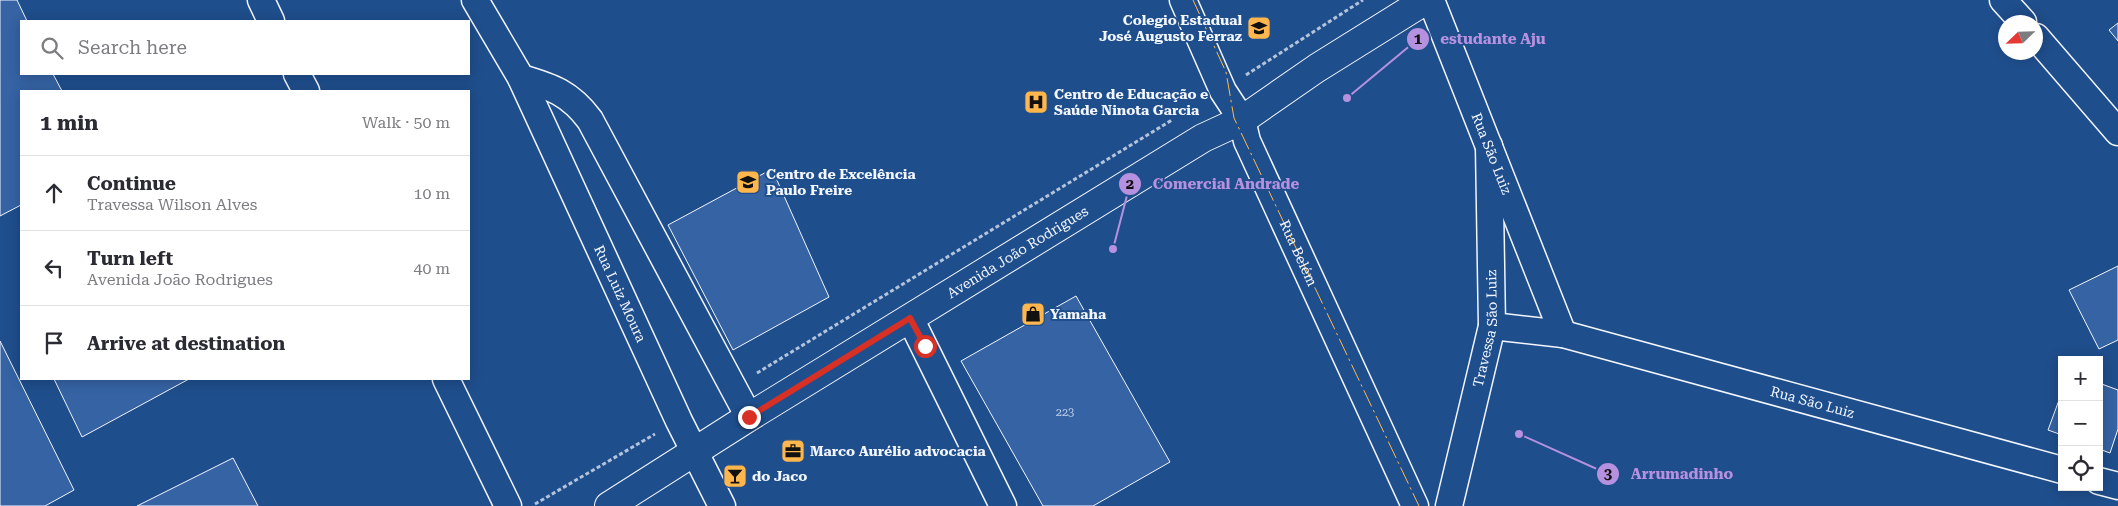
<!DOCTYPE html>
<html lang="en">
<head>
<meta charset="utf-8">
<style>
  :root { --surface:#fff; --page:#f2f2f3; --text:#2b2b33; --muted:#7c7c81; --line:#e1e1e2 }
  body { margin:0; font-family:"Roboto Serif",serif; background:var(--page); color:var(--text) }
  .controls { position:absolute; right:15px; bottom:15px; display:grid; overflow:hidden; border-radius:0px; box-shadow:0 2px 12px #0003 }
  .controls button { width:45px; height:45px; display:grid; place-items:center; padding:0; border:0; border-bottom:1px solid var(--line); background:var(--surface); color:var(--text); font:25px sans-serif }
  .compass { position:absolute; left:1998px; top:15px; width:45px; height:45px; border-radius:50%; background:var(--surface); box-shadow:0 2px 12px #0003; rotate:247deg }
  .stop { position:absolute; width:15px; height:15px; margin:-11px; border:4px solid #d93025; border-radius:50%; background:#fff }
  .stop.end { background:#d93025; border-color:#fff; box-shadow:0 1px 5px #0008 }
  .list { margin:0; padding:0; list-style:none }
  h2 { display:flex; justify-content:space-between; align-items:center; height:65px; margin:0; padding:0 20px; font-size:21px }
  h2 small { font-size:16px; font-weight:400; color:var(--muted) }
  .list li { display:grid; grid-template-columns:32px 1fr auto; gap:15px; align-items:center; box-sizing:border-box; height:75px; padding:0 20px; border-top:1px solid var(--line) }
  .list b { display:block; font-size:19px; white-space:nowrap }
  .list p { margin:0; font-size:16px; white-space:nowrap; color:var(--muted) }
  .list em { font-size:16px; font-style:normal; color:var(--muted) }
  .icon { flex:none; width:28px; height:28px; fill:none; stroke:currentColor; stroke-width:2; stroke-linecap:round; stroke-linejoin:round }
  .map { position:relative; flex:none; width:2118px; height:506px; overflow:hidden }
  .search { position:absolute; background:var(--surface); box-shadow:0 2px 12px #0003; left:20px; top:20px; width:450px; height:55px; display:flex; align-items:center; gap:12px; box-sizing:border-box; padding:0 18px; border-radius:0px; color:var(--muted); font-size:19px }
  .panel { position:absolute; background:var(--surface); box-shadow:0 2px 12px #0003; left:20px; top:90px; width:450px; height:290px; border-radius:0px }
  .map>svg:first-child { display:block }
</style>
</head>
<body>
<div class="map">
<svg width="2118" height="506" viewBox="0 0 2118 506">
  <rect width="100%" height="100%" fill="#1f4e8c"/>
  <path fill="#3563a3" stroke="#f2f6ff" d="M0,0H17L27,21H21V74H53L62,91H21V205L0,216Z
    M2118,23V41L2109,30Z
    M772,169L829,297L733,350L668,225Z
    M2118,266V340L2099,349L2069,290Z
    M1076,296L1170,462L1093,506H1043L961,361Z
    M0,341L74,490L45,506H0Z
    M54,379H189L82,437Z
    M2099,383L2118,390V429L2110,453L2099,449Z
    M2062,392V435L2048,430Z
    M233,458L258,506H137Z"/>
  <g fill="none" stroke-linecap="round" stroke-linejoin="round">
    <g stroke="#f2f6ff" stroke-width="29">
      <g id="street">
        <path d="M261,0L271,21"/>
        <path id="s1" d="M475,0L521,78L679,421L722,506"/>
        <path id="s2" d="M1183,0L1223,91L1242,120L1247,141L1415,506"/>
        <path id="s3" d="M1431,0L1563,334"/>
        <path d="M2003,0L2023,22"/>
        <path d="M2036,37L2118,132"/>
        <path d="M297,74L306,91"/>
        <path d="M521,78C552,87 570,93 590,120L749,417"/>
        <path d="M910,318L1003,506"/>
        <path id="s4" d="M1492,326L1563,334L2062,470"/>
        <path d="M446,379L508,506"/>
        <path d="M2099,481L2118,486"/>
        <path id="s5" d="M1449,506L1492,326L1489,146"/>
      </g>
    </g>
    <g stroke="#f2f6ff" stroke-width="30">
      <g id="primary">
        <path id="s6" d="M609,506L749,417L1203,138L1242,120L1317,68L1426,0"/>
      </g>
    </g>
    <path stroke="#b3c4dc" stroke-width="3" stroke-dasharray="4 2.5" stroke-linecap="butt" d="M1246,75L1363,0
      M757,373L1172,120
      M535,504L655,434"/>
    <use href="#street" stroke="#1f4e8c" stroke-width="26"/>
    <use href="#primary" stroke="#1f4e8c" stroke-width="28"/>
    <path stroke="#ffb74d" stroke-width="1" stroke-dasharray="18 4 2.5 4" stroke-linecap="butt" d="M1193,0L1226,72L1234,118L1419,506"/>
  </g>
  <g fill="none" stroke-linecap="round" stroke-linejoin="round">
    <path stroke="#d93025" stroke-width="6" d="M749,417L910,318L925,346"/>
  </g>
  <defs>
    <g id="school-square" transform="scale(1.25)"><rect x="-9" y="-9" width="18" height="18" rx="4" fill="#ffb74d" stroke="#1f4e8c"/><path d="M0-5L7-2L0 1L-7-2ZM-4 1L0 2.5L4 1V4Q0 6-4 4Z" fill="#111"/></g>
    <g id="hospital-square" transform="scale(1.25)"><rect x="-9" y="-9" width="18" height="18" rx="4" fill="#ffb74d" stroke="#1f4e8c"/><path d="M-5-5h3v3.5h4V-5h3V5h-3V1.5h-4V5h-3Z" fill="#111"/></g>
    <g id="shop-square" transform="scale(1.25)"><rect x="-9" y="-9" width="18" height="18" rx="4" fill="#ffb74d" stroke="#1f4e8c"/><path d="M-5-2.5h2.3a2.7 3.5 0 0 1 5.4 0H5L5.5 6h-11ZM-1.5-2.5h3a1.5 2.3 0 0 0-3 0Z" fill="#111"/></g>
    <g id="office-square" transform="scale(1.25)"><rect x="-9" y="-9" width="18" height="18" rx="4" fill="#ffb74d" stroke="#1f4e8c"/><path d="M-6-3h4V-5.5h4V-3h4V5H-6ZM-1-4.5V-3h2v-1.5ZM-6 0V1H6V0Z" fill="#111"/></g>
    <g id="bar-square" transform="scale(1.25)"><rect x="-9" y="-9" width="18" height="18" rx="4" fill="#ffb74d" stroke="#1f4e8c"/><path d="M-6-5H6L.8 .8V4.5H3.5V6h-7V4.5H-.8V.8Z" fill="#111"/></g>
  </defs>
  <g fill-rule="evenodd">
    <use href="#school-square" x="1259" y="28"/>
    <use href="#hospital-square" x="1036" y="102"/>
    <use href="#school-square" x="748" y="182"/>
    <use href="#shop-square" x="1033" y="314"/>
    <use href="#office-square" x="793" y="451"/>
    <use href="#bar-square" x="735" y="476"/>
  </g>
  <g text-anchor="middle" stroke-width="4" stroke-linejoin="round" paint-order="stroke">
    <g font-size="11" fill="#c3d1e8">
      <text x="1065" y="416">223</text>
    </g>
    <g font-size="14" font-weight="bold" fill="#f2f6ff" stroke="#1f4e8c" text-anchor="start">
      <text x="1242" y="25" text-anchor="end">Colegio Estadual<tspan x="1242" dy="16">José Augusto Ferraz</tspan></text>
      <text x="1054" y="99">Centro de Educação e<tspan x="1054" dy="16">Saúde Ninota Garcia</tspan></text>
      <text x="766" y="179">Centro de Excelência<tspan x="766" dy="16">Paulo Freire</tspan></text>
      <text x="1050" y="319">Yamaha</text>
      <text x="810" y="456">Marco Aurélio advocacia</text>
      <text x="752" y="481">do Jaco</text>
    </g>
    <g font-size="14" fill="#f2f6ff" stroke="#1f4e8c">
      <text dy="5" stroke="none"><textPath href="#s3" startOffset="165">Rua São Luiz</textPath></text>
      <text dy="5" stroke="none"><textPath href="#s6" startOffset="481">Avenida João Rodrigues</textPath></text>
      <text dy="5" stroke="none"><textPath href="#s2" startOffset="279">Rua Belém</textPath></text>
      <text dy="5" stroke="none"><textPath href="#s1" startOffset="328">Rua Luiz Moura</textPath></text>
      <text dy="5" stroke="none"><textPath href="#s5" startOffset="182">Travessa São Luiz</textPath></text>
      <text dy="5" stroke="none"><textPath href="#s4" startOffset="330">Rua São Luiz</textPath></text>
    </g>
  </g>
  <path fill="none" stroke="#b691df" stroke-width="2" d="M1347 98L1418 39M1113 249L1130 184M1519 434L1608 474"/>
  <g fill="#b691df" stroke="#1f4e8c" stroke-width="2">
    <circle cx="1347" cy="98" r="5"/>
    <circle cx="1113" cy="249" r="5"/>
    <circle cx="1519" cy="434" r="5"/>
    <circle cx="1418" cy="39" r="12"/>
    <circle cx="1130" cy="184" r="12"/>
    <circle cx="1608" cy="474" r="12"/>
  </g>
  <g font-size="15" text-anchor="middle" font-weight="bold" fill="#111">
    <text x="1418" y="44">1</text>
    <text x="1130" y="189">2</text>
    <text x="1608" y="479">3</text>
  </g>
  <g font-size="15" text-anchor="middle" font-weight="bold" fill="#b691df" stroke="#1f4e8c" stroke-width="4" stroke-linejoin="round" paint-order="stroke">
    <text x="1493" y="44">estudante Aju</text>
    <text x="1226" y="189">Comercial Andrade</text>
    <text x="1682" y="479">Arrumadinho</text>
  </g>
</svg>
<div class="controls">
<button>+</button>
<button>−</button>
<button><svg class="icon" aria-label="locate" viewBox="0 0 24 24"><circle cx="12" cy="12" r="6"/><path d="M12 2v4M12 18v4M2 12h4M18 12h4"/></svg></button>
</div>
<svg class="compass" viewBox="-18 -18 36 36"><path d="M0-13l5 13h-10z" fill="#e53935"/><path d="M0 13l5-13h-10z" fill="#7c7c81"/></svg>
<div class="stop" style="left:925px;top:346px"></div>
<div class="stop end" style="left:749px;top:417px"></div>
<div class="search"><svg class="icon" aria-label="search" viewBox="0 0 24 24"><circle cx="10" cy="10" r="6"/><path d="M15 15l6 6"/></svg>Search here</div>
<section class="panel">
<h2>1 min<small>Walk · 50 m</small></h2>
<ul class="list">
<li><svg class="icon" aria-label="ahead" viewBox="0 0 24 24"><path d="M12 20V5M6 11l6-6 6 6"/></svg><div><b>Continue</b><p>Travessa Wilson Alves</p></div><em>10 m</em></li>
<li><svg class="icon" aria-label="left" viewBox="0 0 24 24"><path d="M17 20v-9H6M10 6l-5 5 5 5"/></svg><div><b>Turn left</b><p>Avenida João Rodrigues</p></div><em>40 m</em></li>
<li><svg class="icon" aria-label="arrive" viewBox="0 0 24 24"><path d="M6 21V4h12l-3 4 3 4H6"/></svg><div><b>Arrive at destination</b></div></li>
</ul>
</section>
</div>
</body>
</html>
